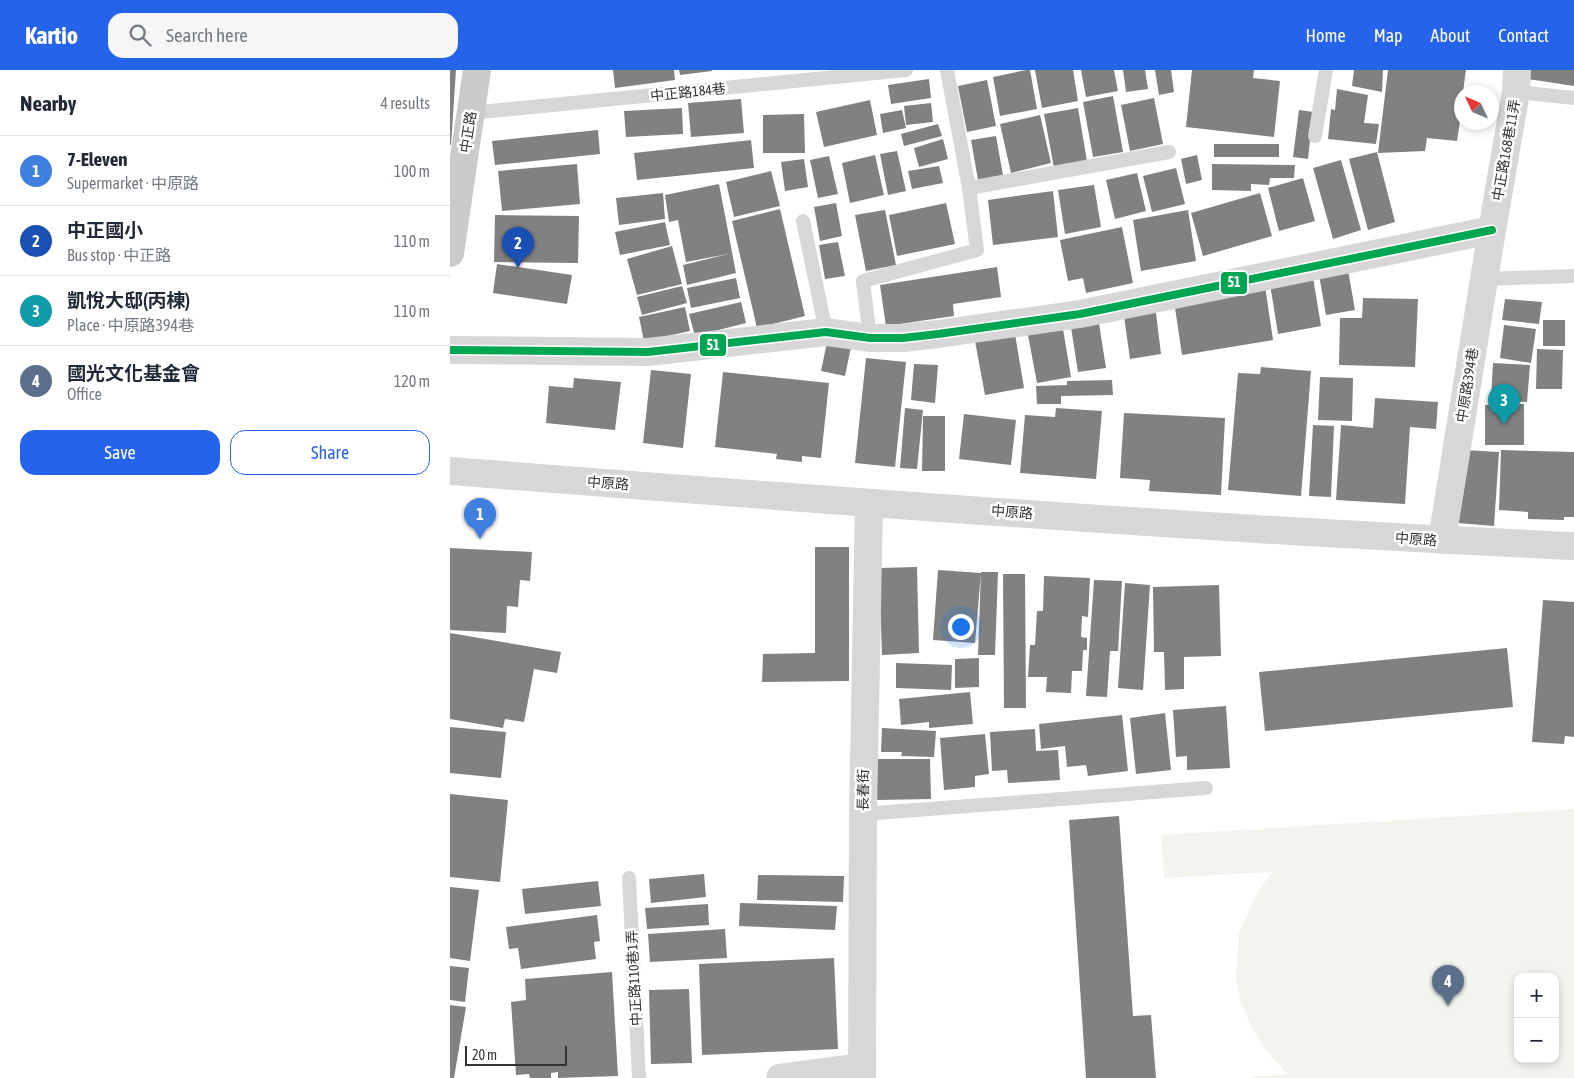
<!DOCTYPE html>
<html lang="en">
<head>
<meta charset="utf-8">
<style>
  :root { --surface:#fff; --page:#f6f6f7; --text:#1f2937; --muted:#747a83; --line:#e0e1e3; --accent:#2563eb }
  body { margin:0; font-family:"Asap Condensed","Noto Sans TC",sans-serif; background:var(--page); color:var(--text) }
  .controls { position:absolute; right:15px; bottom:15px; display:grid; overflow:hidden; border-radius:10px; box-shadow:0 2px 8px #0003 }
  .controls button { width:45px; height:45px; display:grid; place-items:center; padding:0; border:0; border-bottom:1px solid var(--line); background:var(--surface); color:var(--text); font:25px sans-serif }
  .compass { position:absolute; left:1004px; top:15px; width:45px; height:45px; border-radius:50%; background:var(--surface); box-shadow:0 2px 8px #0003; rotate:314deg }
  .scale { position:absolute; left:15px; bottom:12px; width:102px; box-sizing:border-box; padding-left:5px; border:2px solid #333; border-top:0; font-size:14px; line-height:18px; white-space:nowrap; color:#333; -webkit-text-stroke:4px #fff; paint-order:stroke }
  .you { position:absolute; left:510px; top:556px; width:18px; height:18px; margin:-12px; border:4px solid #fff; border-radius:50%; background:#1a73e8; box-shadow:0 0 0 8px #1a73e833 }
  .badge { display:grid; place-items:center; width:32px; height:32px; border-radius:50%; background:var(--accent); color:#fff; font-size:16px; font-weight:700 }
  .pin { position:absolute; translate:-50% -41px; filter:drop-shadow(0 1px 2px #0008) }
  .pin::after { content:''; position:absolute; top:26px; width:18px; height:15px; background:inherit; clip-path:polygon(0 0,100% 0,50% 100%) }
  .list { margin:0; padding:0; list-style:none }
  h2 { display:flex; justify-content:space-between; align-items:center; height:65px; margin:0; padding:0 20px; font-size:21px }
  h2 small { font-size:16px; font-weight:400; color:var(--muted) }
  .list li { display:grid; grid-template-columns:32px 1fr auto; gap:15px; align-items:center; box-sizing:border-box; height:70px; padding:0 20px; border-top:1px solid var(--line) }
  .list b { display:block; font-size:19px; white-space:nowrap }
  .list p { margin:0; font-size:16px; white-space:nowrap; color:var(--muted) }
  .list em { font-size:16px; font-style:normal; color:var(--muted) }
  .actions { display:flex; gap:10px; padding:15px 20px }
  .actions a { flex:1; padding:11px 0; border:1px solid var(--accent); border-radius:15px; text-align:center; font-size:18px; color:var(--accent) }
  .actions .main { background:var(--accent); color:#fff }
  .icon { flex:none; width:28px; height:28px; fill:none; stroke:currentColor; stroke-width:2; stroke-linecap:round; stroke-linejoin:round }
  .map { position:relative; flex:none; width:1124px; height:1008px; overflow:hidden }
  header { display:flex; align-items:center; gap:30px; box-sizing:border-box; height:70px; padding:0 25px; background:var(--accent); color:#fff }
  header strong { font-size:24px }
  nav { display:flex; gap:28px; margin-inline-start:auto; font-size:18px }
  .search { width:350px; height:45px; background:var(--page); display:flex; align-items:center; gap:12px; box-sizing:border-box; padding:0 18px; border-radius:15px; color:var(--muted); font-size:19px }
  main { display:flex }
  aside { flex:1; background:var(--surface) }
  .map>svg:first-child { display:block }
</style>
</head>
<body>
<header>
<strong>Kartio</strong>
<div class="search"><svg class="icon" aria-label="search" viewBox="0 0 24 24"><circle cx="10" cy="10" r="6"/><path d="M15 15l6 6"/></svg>Search here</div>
<nav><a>Home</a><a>Map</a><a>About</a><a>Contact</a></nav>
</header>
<main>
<aside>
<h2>Nearby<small>4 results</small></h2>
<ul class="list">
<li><span class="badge" style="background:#3f7fe0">1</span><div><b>7-Eleven</b><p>Supermarket · 中原路</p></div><em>100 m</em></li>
<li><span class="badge" style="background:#1a4fb4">2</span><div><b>中正國小</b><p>Bus stop · 中正路</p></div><em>110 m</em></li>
<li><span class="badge" style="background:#0f9aa8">3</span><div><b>凱悅大邸(丙棟)</b><p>Place · 中原路394巷</p></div><em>110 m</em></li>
<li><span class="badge" style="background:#5c6f8a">4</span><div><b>國光文化基金會</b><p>Office</p></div><em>120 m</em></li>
</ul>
<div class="actions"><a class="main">Save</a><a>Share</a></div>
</aside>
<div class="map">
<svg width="1124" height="1008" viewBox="0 0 1124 1008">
  <rect width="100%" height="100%" fill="#fff"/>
  <path fill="#f1f5ed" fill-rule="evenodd" d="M1124,739V1008H799V1007L837,1004L815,979L803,959L791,933L786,907L789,863L809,819L823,802L714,808L711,765ZM1068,907H1105V989H1068Z"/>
  <path fill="#818181" d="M0,0H6L1,75H0Z
    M163,0H224L225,10L165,18Z
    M229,0H262V1L230,5Z
    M576,0H580L587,39L550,46L543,7Z
    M585,0H623L628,31L592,38Z
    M631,0H664L668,21L636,27Z
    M673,0H695L698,19L676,22Z
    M705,0H721L724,22L709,25Z
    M742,0H804L803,8L830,11L824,67L736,57Z
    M904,0H933L932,22L902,16Z
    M938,0H1016L1013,22H1012V38L1007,71L977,68L975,81L928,83Z
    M1080,0H1124V16L1078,9Z
    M479,9L481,28L441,34L438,15Z
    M537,10L546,56L517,62L508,16Z
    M887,19L918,25L914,53L929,54L926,74L878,69L881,39L885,40Z
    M663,26L673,82L643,87L633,32Z
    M704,28L713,74L680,81L671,35Z
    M291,29L294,63L241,67L238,33Z
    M420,30L427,65L374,77L366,42Z
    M481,33L483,52L456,55L454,36Z
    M232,38L233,64L176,67L174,41Z
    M628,38L637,91L604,98L594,44Z
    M452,40L456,58L433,63L430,44Z
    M849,40L863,42L858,89L843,87Z
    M354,44L355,83H313V45Z
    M590,45L601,93L561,103L550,54Z
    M488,54L492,66L454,76L451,64Z
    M148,60L150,84L45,95L42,71Z
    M546,66L553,105L528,110L521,70Z
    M493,69L498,89L469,97L464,78Z
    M301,70L304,98L187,110L184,83Z
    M764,74H829V87H764Z
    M447,81L456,121L438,125L430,84Z
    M927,82L945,152L918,160L899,89Z
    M425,85L434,125L400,133L392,93Z
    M747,85L752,110L736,114L731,89Z
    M379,86L388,124L368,128L360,90Z
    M354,89L358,117L335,121L331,92Z
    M891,90L911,160L883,169L863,98Z
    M127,94L130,134L52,141L48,101Z
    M762,94L845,95L844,108H820L819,115L801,114V121L762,120Z
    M489,96L493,113L462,119L458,101Z
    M726,98L735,134L702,142L693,106Z
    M321,101L330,136L284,147L276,112Z
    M687,103L696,141L665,149L656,110Z
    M853,108L865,151L829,161L818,118Z
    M269,114L286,203L237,215L233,195L278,184L236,192L228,150L219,152L215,125Z
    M644,115L651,157L615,164L608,120Z
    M603,121L608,167L543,175L538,130Z
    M213,123L215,149L169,155L166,128Z
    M810,123L822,166L753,186L741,143Z
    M386,133L392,166L370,171L364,137Z
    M496,133L505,174L447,186L439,145Z
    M330,139L355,246L307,258L282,151Z
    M435,140L446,195L416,201L405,145Z
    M738,140L746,191L691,201L683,150Z
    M45,145L129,146L128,193L44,192Z
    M215,152L220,175L170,185L165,162Z
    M672,157L683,213L636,223L633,208L618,211L610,170Z
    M388,172L395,206L375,209L369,175Z
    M222,176L232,214L187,225L177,189Z
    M47,194L122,205L117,234L43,223Z
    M547,197L551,227L503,234L504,246L436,256L430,215Z
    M898,200L905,240L876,245L869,205Z
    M863,207L871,256L828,264L820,214Z
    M286,208L290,228L241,238L237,218Z
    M232,216L237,233L192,245L187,227Z
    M815,216L823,270L732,285L724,231Z
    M913,228L968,229L965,297L889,295L890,248H912Z
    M1055,229L1092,232L1089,254L1052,250Z
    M291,232L296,253L245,266L239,244Z
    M705,235L711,284L680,289L673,239Z
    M235,237L240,261L194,271L189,247Z
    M648,247L656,298L628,302L620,251Z
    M1093,250H1115V276H1093Z
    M1054,255L1086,259L1081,293L1050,288Z
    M613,259L621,307L587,313L578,265Z
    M565,264L574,318L535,325L525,271Z
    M377,272L401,277L395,306L371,301Z
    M1087,279L1113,280L1112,319H1086Z
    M416,288L456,292L445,397L405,393Z
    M1043,293L1080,295L1077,332L1041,330Z
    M464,294L488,295L485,333L461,330Z
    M811,297L861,301L851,426L778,420L788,303L810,304Z
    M201,300L241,304L233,378L193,373Z
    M273,302L379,313L371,388L352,386V392L326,389L327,384L265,377Z
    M870,307L903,308L902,351L868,350Z
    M124,308L171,312L165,360L96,353L99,316L123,318Z
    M662,310L663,325L611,326V334H587L586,316L617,315V311Z
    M925,328L988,332L986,359L960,357L955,434L886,430L891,355L923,358Z
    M1074,334V375H1035V335Z
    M455,338L473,340L467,399L450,398Z
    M606,338L652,341L646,409L570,403L575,345L605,347Z
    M674,343L775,348L771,425L699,421L700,410L670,408Z
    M514,344L566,350L561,395L509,389Z
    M473,346H495V401H472Z
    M863,355L884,356L881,427L859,426Z
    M1015,380L1049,382L1044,456L1008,453Z
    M1051,380L1124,382V447H1114V450L1078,449V442L1049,440Z
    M365,477H399V611L312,612L313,584L365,583Z
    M0,478L82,482L80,511L70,510L68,537L57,536L56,563L0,560Z
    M467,497L469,583L432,585L429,498Z
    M488,500L531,503L525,573L483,570Z
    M531,502H548L545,585H528Z
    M553,504H575L576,638H554Z
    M594,506L640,508L638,547L632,546L631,567L637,568V580H633L632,601H622L621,623L596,622L597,607H578L580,575H585L587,541H593Z
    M644,510L672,511L668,581H660L657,627L636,626Z
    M675,513L700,515L693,620L668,618Z
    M769,515L771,586L734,587V619L715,620L714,582H704L703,517Z
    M1093,530L1124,532V667L1115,666L1114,674L1082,672Z
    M0,563L111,582L107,603L84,599L74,652L55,649L53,658L0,649Z
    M1057,578L1063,637L815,661L809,602Z
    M529,588V617L505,618V589Z
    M446,593L502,595L501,620L446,618Z
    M520,622L523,654L479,658V652L451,655L449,629Z
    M776,636L780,698L737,700V686L726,687L723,640Z
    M715,643L721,700L686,704L680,648Z
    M672,645L678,701L638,706L636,695L617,697L615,676L591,679L589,654Z
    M0,657L56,662L51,708L0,703Z
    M432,658L486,661L484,687L451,686L452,682H431Z
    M585,659L586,681L608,680L610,710L558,713L557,700L542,701L540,662Z
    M535,664L539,704L525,706V717L494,720L490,668Z
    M423,689H480L481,729L427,730V716Z
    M0,724L58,730L50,812L0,807Z
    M669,746L683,946L701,945L706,1008H636L619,750Z
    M254,804L256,827L201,833L199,809Z
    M308,805L394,806L393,832L307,830Z
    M148,811L151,836L75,844L72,819Z
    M0,817L29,820L20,891L0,888Z
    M290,833L387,836L385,860L289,856Z
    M258,834L259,855L197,859L195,838Z
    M147,845L150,871L144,872L146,889L71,899L68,878L59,879L56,857Z
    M275,859L277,888L200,892L198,864Z
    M384,888L388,979L252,985L249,894Z
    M0,896L19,898L15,932L0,930Z
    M162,902L168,1006L108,1008V1002L101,1003V1008H80L79,1004L66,1005L61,932L76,930L75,909Z
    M239,919L242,993L201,994L199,920Z
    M0,935L16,937L4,1008H0Z"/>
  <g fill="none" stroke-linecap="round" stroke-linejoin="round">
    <path stroke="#d7d7d7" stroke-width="14" d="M1066,22L1124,28
      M21,43L456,0
      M865,66L876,0
      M519,118L719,82
      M353,151L376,262
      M1034,209L1124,206
      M420,268L413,211L527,180L519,118L497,0
      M413,744L756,718
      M179,808L189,1008"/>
    <path stroke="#d7d7d7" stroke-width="28" d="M0,280L198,282L376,262L420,268H453L488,264L630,244L1042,160
      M992,470L1042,160L1066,22L1067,0
      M330,1008L412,997
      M412,1008L413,744L419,433"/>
    <path stroke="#d7d7d7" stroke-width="28" d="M0,401C374,430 749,459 1124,476"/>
    <path stroke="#cacaca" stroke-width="28" d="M0,183L27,0"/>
    <g stroke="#fff" stroke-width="11">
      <path id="bus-1" d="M0,280L198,282L376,262L420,268H453L488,264L630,244L1042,160"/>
    </g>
    <use href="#bus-1" stroke="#00a651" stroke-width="8"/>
  </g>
  <g text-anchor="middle" stroke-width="5" stroke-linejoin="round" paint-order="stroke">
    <g font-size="14" fill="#333" stroke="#fff">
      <text transform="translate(238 22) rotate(-6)" y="5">中正路184巷</text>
      <text transform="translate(18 62) rotate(-81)" y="5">中正路</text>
      <text transform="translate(1056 80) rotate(-80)" y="5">中正路168巷11弄</text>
      <text transform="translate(1017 315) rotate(-81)" y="5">中原路394巷</text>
      <text transform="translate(158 413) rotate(4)" y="5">中原路</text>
      <text transform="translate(562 442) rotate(4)" y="5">中原路</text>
      <text transform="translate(966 469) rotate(4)" y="5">中原路</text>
      <text transform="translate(413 720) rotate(-89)" y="5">長春街</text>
      <text transform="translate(184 908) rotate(-93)" y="5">中正路110巷1弄</text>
    </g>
  </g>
  <g stroke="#fff" stroke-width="2">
    <rect x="770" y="201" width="28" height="24" rx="5" fill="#00a651"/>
    <rect x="249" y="263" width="28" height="24" rx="5" fill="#00a651"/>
  </g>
  <g font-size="14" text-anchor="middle" font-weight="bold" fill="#fff">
    <text x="784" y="217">51</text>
    <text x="263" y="280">51</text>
  </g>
</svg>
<div class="controls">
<button>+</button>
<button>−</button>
</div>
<svg class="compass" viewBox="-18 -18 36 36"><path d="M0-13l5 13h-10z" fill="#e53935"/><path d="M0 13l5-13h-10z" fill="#747a83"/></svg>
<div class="scale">20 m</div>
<div class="you"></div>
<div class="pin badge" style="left:30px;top:469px;background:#3f7fe0">1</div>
<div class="pin badge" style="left:68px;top:198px;background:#1a4fb4">2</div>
<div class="pin badge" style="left:1054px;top:355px;background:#0f9aa8">3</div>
<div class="pin badge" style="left:998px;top:936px;background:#5c6f8a">4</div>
</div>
</main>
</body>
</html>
